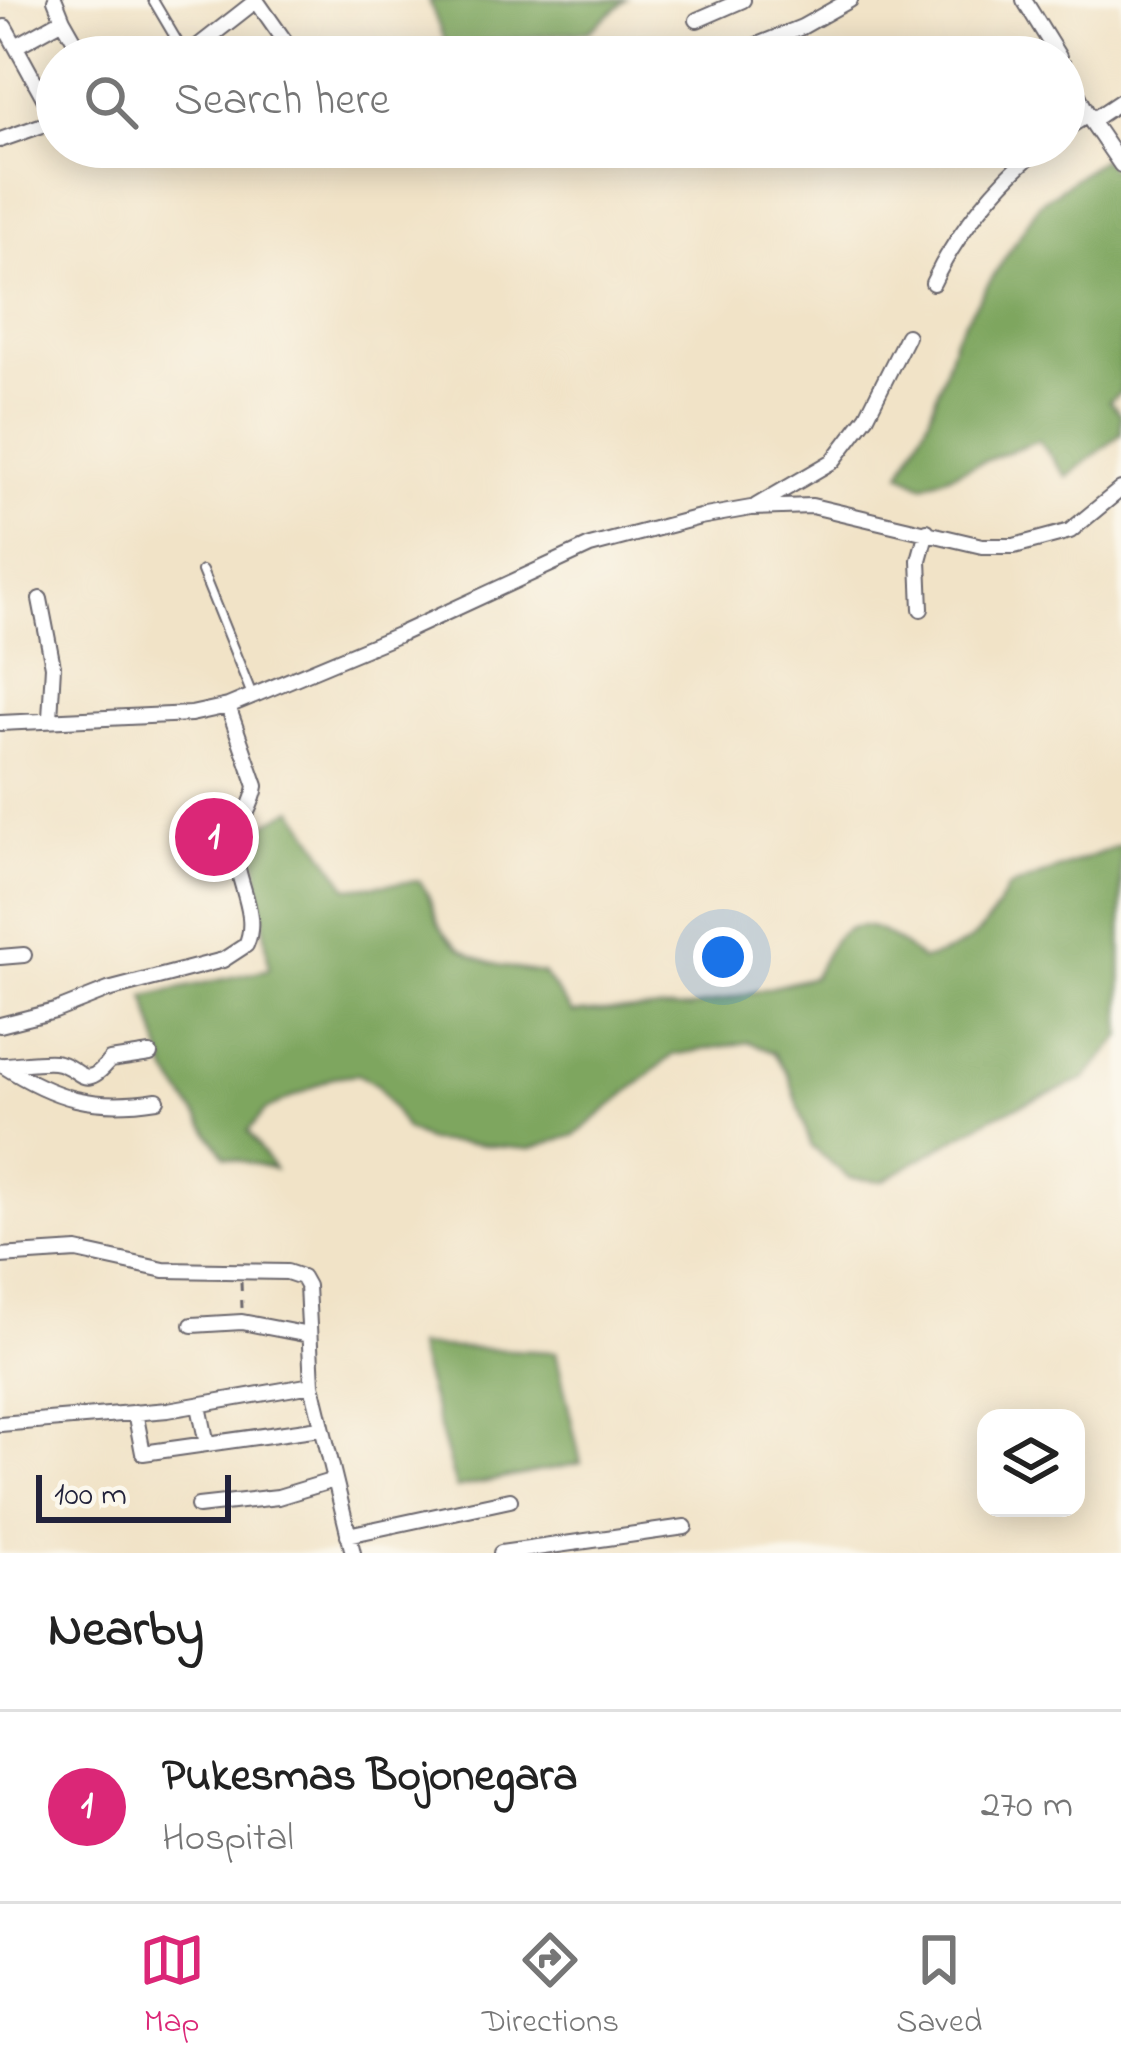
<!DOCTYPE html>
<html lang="en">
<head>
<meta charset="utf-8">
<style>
  :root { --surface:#fff; --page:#f2f2f2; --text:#222; --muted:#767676; --line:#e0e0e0; --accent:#db2777 }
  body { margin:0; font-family:"Indie Flower",sans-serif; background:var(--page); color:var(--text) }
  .controls { position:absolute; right:36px; bottom:36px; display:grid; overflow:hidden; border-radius:24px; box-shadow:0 6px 30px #0003 }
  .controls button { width:108px; height:108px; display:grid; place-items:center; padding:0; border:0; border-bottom:3px solid var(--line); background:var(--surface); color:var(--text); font:60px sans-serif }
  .scale { position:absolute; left:36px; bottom:30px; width:195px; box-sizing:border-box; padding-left:12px; border:6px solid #22223b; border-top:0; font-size:33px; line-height:42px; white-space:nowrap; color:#22223b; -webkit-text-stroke:9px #fbf7ec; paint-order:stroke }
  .you { position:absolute; left:723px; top:957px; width:42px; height:42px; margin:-30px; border:9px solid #fff; border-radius:50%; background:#1a73e8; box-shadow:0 0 0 18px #1a73e833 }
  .badge { display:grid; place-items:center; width:78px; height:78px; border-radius:50%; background:var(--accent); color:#fff; font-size:39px; font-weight:700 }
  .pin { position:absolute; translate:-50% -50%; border:6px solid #fff; box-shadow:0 3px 12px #0006 }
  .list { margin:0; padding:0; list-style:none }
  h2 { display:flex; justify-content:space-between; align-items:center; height:156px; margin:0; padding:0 48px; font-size:51px }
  h2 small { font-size:39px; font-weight:400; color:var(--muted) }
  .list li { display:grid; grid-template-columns:78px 1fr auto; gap:36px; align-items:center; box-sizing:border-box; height:192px; padding:0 48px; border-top:3px solid var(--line) }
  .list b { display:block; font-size:45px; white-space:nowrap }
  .list p { margin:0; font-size:39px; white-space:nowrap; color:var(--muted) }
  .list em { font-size:39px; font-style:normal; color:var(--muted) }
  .icon { flex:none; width:66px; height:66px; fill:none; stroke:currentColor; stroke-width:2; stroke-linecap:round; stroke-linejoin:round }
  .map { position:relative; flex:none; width:1121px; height:1553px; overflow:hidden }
  .search { position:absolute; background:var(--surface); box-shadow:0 6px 30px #0003; left:36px; right:36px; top:36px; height:132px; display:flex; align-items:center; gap:30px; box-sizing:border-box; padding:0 42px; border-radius:66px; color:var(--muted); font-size:45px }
  .sheet { height:348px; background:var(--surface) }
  nav { display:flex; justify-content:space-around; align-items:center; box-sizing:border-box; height:168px; border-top:3px solid var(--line); background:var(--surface); font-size:33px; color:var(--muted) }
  nav a { display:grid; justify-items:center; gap:6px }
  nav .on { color:var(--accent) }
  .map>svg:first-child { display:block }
</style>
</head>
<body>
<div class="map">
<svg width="1121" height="1553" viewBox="0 0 1121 1553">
  <rect width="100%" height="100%" fill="#fbf7ec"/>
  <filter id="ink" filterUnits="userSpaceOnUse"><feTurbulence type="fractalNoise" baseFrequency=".00833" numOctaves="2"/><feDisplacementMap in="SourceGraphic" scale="24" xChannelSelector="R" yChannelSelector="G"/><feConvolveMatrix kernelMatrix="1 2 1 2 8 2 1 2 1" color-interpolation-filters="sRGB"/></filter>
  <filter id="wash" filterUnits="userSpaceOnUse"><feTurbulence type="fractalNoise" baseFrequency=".004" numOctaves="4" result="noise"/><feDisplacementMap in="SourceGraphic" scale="48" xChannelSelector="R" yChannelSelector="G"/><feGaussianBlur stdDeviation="2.7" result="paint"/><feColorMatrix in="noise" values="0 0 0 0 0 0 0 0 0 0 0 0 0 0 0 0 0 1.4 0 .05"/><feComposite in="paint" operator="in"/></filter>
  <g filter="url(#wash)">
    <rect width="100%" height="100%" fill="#f1e3c7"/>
    <path fill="#7ea65e" stroke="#50644c" stroke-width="3" d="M429,0H626L589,31L446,46Z
      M1102,159L1121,178V392L1109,401L1121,414V434L1067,477L1038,440L924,485L901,473L929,418L956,335L1040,203Z
      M294,809L348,888L419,881C433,898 430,907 439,924C460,962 505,968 543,973L572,1013L690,1008L813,977C821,965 828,945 838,936C867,909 899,943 922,960C972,948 985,931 1008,888L1121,845V1037L1084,1080L994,1116L883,1181L849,1178L811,1146L789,1076L774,1053L749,1042L673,1055L576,1135L529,1149L428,1141L406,1129L378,1085L357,1074L334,1077L266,1110L248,1131L274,1169L225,1157L168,1073L145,996L269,969L253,830Z
      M416,1346L556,1352L581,1463L456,1488Z"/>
  </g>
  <g filter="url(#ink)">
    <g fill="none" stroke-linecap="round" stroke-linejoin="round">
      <g stroke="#6a666c" stroke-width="12">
        <path id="service" d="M153,0L186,56
          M202,571L252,695"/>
      </g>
      <g stroke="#6a666c" stroke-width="18">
        <path id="minor" d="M256,0L296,57
          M1024,0L1059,57
          M63,20L84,57
          M697,20L743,0
          M5,27L56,120
          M16,46L63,20L55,0
          M188,54L257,0
          M727,57L802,27L850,0
          M1064,66L1091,121L1121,165
          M1091,121L1121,101
          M1064,130L1089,114
          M0,140L57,120
          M933,283C956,234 998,181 1041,147
          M756,506L833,461L867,416L907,336
          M40,599L53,666L50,718
          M921,609L919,560L927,531
          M0,723L191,714L228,706L398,635L590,546L700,517L751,508L812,506L982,546H1014L1070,531L1121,489
          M0,957L24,955
          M0,1025L55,1011L108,990L223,960L246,945C260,915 236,881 235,850C235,825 253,809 256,786L228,706
          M2,1065C55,1099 94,1110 157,1100
          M5,1065C21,1064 39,1061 54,1062C81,1065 82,1095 110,1060L150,1054
          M0,1256L77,1251L164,1270L287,1272L302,1277L307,1286L312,1385L353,1553
          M192,1325L242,1322L309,1335
          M199,1406L207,1444
          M135,1412L143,1453L320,1428
          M0,1424L168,1410L312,1385
          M198,1506L278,1497L334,1480
          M348,1535L510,1500
          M501,1553L685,1527"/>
      </g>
      <path stroke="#6a666c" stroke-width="3" stroke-dasharray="9 9" stroke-linecap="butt" d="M241,1282L242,1308"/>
      <use href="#service" stroke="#fff" stroke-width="8"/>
      <use href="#minor" stroke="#fff" stroke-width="14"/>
    </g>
  </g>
</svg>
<div class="controls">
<button><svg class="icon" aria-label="layers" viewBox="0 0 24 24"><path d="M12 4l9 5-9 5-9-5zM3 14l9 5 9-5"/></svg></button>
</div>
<div class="scale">100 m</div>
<div class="you"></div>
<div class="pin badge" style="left:214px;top:837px">1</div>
<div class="search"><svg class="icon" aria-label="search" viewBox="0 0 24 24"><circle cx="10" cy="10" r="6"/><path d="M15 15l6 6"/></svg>Search here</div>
</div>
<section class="sheet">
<h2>Nearby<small></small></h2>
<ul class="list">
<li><span class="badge">1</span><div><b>Pukesmas Bojonegara</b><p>Hospital</p></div><em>270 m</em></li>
</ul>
</section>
<nav>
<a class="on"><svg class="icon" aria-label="map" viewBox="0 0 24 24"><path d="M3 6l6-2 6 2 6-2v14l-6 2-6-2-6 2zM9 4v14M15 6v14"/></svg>Map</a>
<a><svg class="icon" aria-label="directions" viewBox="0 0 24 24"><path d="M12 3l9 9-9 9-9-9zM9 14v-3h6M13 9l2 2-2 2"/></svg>Directions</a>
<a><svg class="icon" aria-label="saved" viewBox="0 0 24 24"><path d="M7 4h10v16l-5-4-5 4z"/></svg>Saved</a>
</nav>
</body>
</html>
